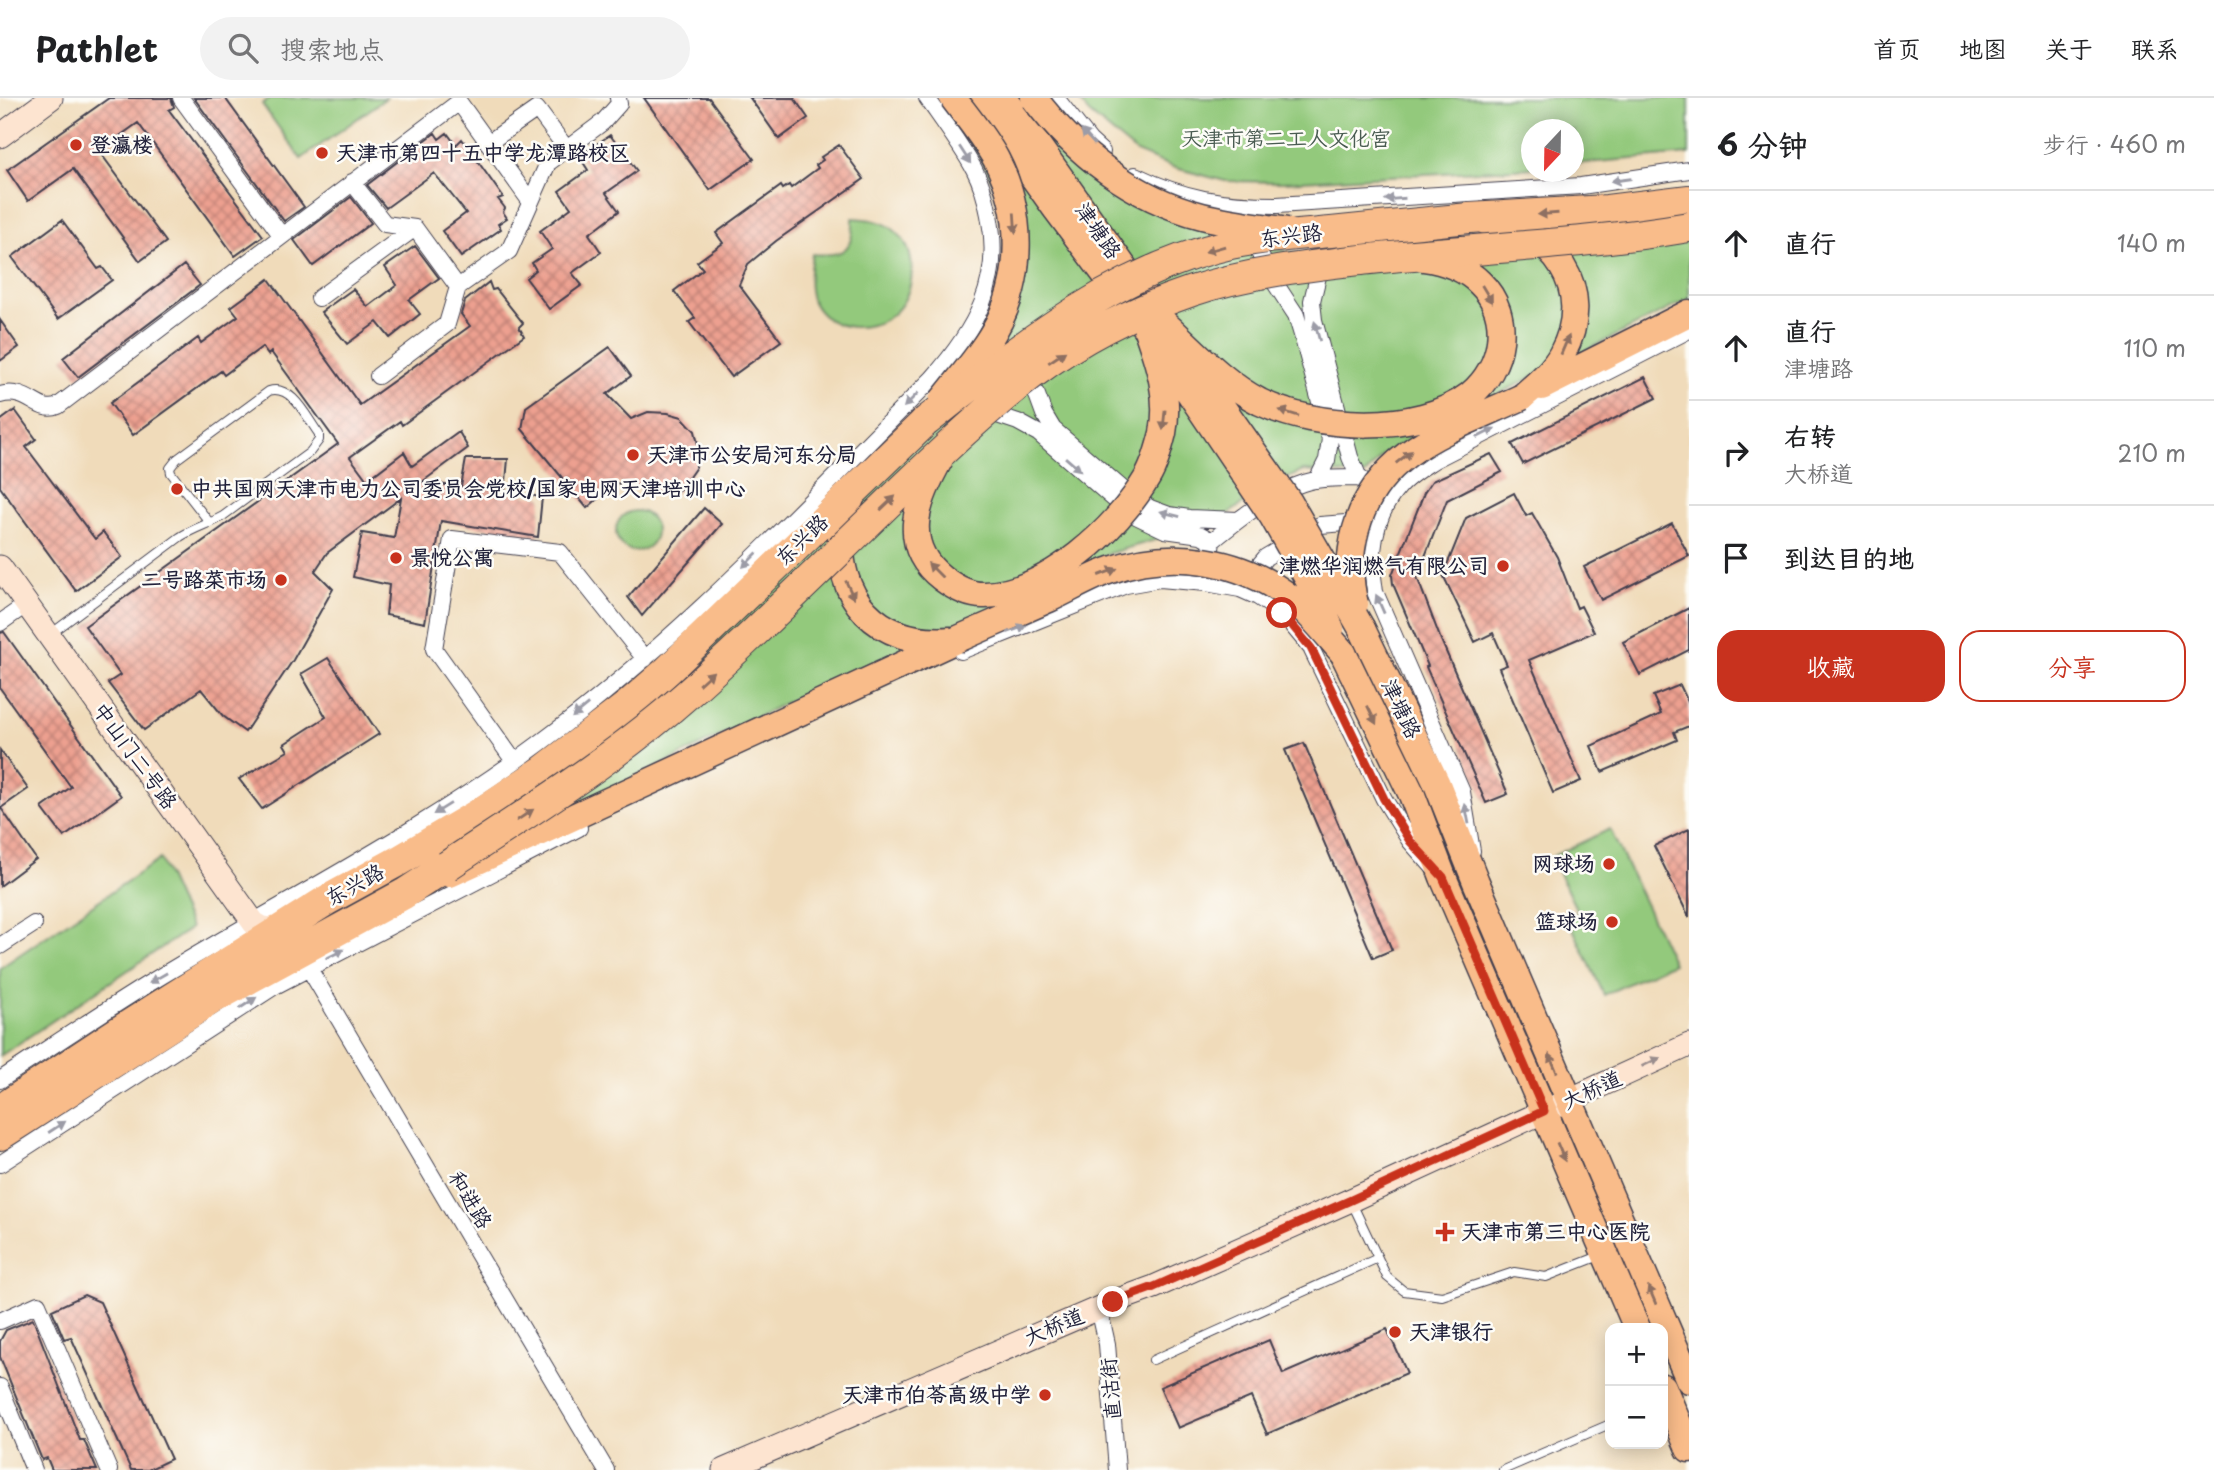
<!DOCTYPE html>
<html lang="zh">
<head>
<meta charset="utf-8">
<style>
  :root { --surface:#fff; --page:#f2f2f2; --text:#202124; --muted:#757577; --line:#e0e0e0; --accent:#c8321e }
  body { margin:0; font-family:"Playpen Sans","LXGW WenKai TC",sans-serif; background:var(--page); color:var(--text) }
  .controls { position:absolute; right:21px; bottom:21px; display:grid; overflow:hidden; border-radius:14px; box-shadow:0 4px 18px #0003 }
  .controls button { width:63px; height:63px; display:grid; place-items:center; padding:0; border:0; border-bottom:2px solid var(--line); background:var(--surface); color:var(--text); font:35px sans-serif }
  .compass { position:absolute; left:1521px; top:21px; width:63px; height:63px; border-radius:50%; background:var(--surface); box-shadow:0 4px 18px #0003; rotate:202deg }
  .stop { position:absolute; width:21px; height:21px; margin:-16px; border:5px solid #c8321e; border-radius:50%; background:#fff }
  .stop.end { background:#c8321e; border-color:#fff; box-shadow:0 2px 7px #0008 }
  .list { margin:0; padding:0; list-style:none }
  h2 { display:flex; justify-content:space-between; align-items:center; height:91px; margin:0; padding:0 28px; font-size:30px }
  h2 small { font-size:23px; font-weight:400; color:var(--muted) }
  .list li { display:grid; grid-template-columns:46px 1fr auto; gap:21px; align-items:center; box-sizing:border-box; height:105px; padding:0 28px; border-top:2px solid var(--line) }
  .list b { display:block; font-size:26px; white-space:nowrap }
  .list p { margin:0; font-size:23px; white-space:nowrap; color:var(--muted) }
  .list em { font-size:23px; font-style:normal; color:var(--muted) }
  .actions { display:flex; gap:14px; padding:21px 28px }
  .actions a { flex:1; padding:16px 0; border:2px solid var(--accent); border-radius:21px; text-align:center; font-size:24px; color:var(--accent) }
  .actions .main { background:var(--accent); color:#fff }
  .icon { flex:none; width:38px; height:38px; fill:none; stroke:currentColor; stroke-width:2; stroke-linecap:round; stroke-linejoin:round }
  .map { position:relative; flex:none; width:1689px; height:1372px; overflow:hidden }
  header { display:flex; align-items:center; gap:42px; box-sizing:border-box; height:98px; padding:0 35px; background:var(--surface); border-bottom:2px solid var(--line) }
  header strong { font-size:33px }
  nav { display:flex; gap:38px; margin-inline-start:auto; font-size:24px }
  .search { width:490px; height:63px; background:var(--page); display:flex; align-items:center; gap:18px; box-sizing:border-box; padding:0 24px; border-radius:38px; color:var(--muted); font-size:26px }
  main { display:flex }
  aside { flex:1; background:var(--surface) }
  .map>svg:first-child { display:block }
</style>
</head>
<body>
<header>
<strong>Pathlet</strong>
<div class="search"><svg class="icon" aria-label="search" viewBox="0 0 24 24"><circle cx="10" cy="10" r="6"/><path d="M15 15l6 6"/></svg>搜索地点</div>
<nav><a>首页</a><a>地图</a><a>关于</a><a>联系</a></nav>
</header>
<main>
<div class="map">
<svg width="1689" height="1372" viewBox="0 0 1689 1372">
  <defs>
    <pattern id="building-cross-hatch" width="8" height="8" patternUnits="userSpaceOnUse" patternTransform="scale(1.75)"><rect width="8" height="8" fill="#eda090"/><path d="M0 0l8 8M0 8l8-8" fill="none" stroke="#c08277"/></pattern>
  </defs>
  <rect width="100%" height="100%" fill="#fdfcf7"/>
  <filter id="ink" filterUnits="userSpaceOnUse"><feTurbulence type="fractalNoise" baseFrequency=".0143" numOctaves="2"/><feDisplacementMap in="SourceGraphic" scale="14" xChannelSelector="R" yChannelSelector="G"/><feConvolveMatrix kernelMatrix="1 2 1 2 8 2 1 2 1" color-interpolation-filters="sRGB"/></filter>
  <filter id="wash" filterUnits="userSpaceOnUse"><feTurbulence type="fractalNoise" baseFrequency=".00686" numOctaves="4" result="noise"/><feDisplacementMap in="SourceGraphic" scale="28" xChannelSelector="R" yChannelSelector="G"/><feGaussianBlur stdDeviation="1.57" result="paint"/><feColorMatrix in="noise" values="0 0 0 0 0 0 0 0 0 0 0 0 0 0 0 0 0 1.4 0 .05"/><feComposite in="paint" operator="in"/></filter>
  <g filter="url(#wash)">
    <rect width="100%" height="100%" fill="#f0dbba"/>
    <path fill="#93c97c" stroke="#5a765c" stroke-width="2" d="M270,0H386L301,61L262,6Z
      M988,0H1027L1087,78L1173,123L1365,174L1689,140V201L1444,323L1384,356L1365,377L1303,373L1268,389L1204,432L1165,439L1107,456L1034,497L827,584L580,708L554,673L657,602L729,521L926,328L997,201L1005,164L1006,124L995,89L976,53L954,23Z
      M1077,0H1689V56L1574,66V32H1532L1531,70L1283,84L1225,83L1175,70L1136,54L1089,15Z
      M853,120C868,121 882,122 894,132C919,151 917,197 892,217C868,236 828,233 813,204C807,189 810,171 812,156C843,159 854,153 853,120Z
      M616 433a20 20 0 1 1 40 0a20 20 0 1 1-40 0Z
      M1610,731L1673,865L1604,897L1568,820L1578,815L1551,759Z
      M160,761L191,830L0,958V870Z"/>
    <g id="blocks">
      <path fill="url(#building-cross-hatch)" d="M109,0H171L174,9L169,12L263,138L235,158L138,25L99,53L166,144L140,163L73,71L28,103L7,72Z
        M194,0H225L304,109L284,123Z
        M644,0H709L754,61L710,92Z
        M750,0H794L808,20L779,41Z
        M435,35L439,41L447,35L456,47L462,41L503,99L498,101L505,110L503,114L507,120L498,126L501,131L461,159L442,133L466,115L434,75L386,110L367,87Z
        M610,37L637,73L606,95L619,113L589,136L601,154L572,175L582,187L549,211L526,180L536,172L532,165L552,151L540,133L571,110L559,93L588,72L579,58Z
        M839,47L864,81L776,143L748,166L739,187L781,243L731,279L689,224L695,220L674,193L703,171L697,164L723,145L716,135L781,88L783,91L789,87L791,90L818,70L816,67L823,62L821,59Z
        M351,99L371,125L313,168L294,142Z
        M62,122L98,171L102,169L112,182L58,221L12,159Z
        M415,148L439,180L409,202L420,216L390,240L377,224L347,246L321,214L353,191L368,209L397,187L385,169Z
        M184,167L200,187L78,279L63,260Z
        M269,181L360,307L470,228L461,216L465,203L489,184L492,192L496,191L523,225L519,229L524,238L402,327L400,323L350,359L367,382L404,354L412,368L459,334L468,350L422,384L461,389L466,361H508L505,394L542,399L538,439L441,423L425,525L386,517L389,487L353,479L362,435L394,440L401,400L327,455L315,473L333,491L293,562L245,634L223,618L201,591L144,632L108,585L120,577L85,528L338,346L271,254L268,257L262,249L224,277L221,273L133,337L110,305L198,240L201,245L238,218L231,209Z
        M0,222L19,249L0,263Z
        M610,249L631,278L607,296L631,321L648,314L668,315L682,319L695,333L698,346L696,369L682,389L672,397L616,385L587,410L522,331L526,309Z
        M1645,279L1656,300L1523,366L1512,346Z
        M15,312L36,341L26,349L95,441L103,434L122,459L76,493L0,389V323Z
        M1491,356L1502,374L1447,402L1417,479L1441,542L1508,696L1486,705L1426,569L1428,568L1393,486L1392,477L1424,395L1432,383Z
        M1514,395L1526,418L1532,415L1557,459L1577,510L1581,508L1594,534L1529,562L1581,683L1553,695L1499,570L1507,567L1493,535L1475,544L1443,477L1466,420Z
        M704,410L722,426L642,518L628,499Z
        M1672,425L1689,458L1601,502L1584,469Z
        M1689,510V552L1640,577L1623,544Z
        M4,534L121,698L64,739L42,710L71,689L0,590V535Z
        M328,560L379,636L262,711L239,681L288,653L284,646L326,619L301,576Z
        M1680,587L1689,606V628L1674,634L1677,642L1602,674L1591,648L1661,616L1653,598Z
        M1304,645L1392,852L1373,860L1285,652Z
        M0,652L28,691L1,710L36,761L0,788Z
        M1689,731V819L1654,748Z
        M84,1197L100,1204L171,1361L148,1372H131L71,1239L64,1241L52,1212Z
        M33,1221L80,1342H84L97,1372H52L47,1360L42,1362L0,1259V1243L6,1232Z
        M1387,1231L1407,1275L1267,1336L1251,1299L1178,1330L1160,1289L1269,1242L1283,1276Z"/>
    </g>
  </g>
  <g filter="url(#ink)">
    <use href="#blocks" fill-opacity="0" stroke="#413e4e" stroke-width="2"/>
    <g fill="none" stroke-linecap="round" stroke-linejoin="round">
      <g stroke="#413e4e" stroke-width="10">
        <path id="lane" d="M52,535L180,439C194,430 209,426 223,418L310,354L319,342V336C307,320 292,286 269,293L177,361L170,370L171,375L210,425
          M1351,1103L1387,1179L1404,1193L1442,1198L1514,1174L1546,1179L1602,1157
          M1153,1262L1378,1160
          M1503,1372L1610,1326"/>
      </g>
      <g stroke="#413e4e" stroke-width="18">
        <path id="street" d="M181,0L281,137
          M1056,0L1090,43L1102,54
          M488,45L537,11L566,50
          M1135,77C1184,101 1223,107 1277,107L1581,88L1689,72
          M352,84L385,126L415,130
          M1251,138L1271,179L1296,217L1302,237L1330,341L1327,362L1317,382
          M1322,162L1312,203L1314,222L1350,359L1359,380L1383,394
          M319,200L415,130L458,189
          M1023,276L1037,297L1044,316L1053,331L1125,393L1150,410L1169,417L1189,420L1238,422
          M378,278L447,226L458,189L509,153L548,65L603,24L619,6L618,0
          M0,297C29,289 38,317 58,308L459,4L530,103
          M985,313L1018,324L1038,335L1115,402L1136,418L1165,432L1201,437L1212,443
          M1211,451L1212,443C1240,420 1279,389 1315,382C1329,380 1344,380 1359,380
          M1246,483L1266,459L1320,427L1346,425L1364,430
          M0,525L27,506
          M961,553L1126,487L1160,481L1206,485L1240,491L1258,499L1282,515L1311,550L1384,701L1410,743L1433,769
          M514,663L434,551L452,441L560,454L645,561
          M1472,753L1462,694L1375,494C1369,458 1373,418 1399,389C1408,378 1422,370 1434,362L1689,232
          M0,848L34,826
          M304,862L606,1372
          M0,982C49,950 98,917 148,886C278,806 417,737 540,645C684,539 806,406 932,281C975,232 1003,184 989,117C986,101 982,86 974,71C961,47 943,23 927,0
          M0,1066L275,888L579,730
          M1099,1210L1107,1246L1117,1372
          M0,1223L38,1206L109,1372
          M0,1289L34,1372"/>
      </g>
      <g stroke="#413e4e" stroke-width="25">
        <path id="secondary" d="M0,38L51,0
          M0,469L254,825L263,830L281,832
          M724,1372L1113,1204L1154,1189L1351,1102L1689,947"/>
      </g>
      <g stroke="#413e4e" stroke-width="29">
        <path id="primary" d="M977,0L1056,111L1147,232
          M1004,0L1145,199
          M1486,123C1553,132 1597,191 1562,256C1553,273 1537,286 1522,299
          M1542,289L1689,215
          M854,392C850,404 844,416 842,429C833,500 878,548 951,542
          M1362,531L1437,686L1476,784L1689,1282
          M1343,555L1412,697L1443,779L1637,1230
          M450,776L956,542
          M1663,1289L1689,1351"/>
      </g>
      <g stroke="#413e4e" stroke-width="32">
        <path id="highway" d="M1469,120L1607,112L1689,102
          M0,1012L118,934L327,802L400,762L478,716L544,672L627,608L666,574L925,324
          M0,1037L214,900L404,796L447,768"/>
      </g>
      <use href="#lane" stroke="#fff" stroke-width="8"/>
      <use href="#street" stroke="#fff" stroke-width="16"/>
      <use href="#secondary" stroke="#fde4d0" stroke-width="23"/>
      <use href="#primary" stroke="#f9bc8a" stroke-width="26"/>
      <use href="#highway" stroke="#f9bc8a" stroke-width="30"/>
      <g stroke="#413e4e" stroke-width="29" stroke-linecap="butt">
        <path id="primary-bridge" d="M1034,0C1076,56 1133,100 1202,118C1230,125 1259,128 1287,133
          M1162,223C1193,251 1223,285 1260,304C1316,331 1418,337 1470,297C1504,270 1513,217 1480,185C1464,169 1444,163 1423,160
          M1162,254L1273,419L1308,481L1331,531
          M1191,265L1289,404L1362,531
          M942,303C959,281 979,259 993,235C1024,183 1024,114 996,61C984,39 968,20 953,0
          M940,361C918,400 898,446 942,480C954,489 969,498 985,497C1047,495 1117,431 1147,380C1155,367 1159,350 1163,335C1170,299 1159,266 1147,232
          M1355,506C1348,480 1349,457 1356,431C1378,350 1454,331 1522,299
          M956,542C987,528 1018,515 1049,501C1069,492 1090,479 1111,472C1172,450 1242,461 1292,501C1311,516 1327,537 1343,555"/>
      </g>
      <g stroke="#413e4e" stroke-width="32" stroke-linecap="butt">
        <path id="highway-bridge" d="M925,324C1018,251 1113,173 1231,146C1264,139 1297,137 1331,134C1377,129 1423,125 1469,120
          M447,768C530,713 616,660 690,594C764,528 834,457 906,388C946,350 987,311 1031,277C1078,241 1136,212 1192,193C1250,174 1310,168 1370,161C1477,150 1583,147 1689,129"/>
      </g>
      <use href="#primary-bridge" stroke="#f9bc8a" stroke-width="26"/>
      <use href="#highway-bridge" stroke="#f9bc8a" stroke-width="30"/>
    </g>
    <defs><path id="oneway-solid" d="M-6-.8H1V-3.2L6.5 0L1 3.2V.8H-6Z" transform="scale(1.75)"/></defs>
    <g fill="#9c9ca7">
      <use href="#oneway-solid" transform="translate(1088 39) rotate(-132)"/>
      <use href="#oneway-solid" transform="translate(965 57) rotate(57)"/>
      <use href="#oneway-solid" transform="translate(1621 82) rotate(172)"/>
      <use href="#oneway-solid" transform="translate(1395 101) rotate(176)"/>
      <use href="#oneway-solid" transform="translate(1317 233) rotate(-105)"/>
      <use href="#oneway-solid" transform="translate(911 302) rotate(135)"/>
      <use href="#oneway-solid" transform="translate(1486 335) rotate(-27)"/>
      <use href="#oneway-solid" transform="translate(1073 366) rotate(41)"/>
      <use href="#oneway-solid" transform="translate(1170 416) rotate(-165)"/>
      <use href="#oneway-solid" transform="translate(750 462) rotate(135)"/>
      <use href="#oneway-solid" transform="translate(1380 506) rotate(-114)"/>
      <use href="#oneway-solid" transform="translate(1017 531) rotate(-21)"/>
      <use href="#oneway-solid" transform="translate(580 613) rotate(141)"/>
      <use href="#oneway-solid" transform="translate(442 711) rotate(148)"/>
      <use href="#oneway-solid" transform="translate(1467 716) rotate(-101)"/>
      <use href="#oneway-solid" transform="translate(335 856) rotate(-27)"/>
      <use href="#oneway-solid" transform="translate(158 880) rotate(150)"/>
      <use href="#oneway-solid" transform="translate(248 905) rotate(-33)"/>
      <use href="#oneway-solid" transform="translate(57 1029) rotate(-33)"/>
    </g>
    <g fill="#8e6f62">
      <use href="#oneway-solid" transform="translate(1548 116) rotate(176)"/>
      <use href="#oneway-solid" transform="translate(1015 125) rotate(86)"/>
      <use href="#oneway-solid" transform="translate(1215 151) rotate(164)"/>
      <use href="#oneway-solid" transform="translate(1487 196) rotate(59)"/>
      <use href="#oneway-solid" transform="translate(1565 247) rotate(-67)"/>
      <use href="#oneway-solid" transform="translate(1057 259) rotate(-34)"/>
      <use href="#oneway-solid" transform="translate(1289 315) rotate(-163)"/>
      <use href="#oneway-solid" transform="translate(1164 322) rotate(96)"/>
      <use href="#oneway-solid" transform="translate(1404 359) rotate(-38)"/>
      <use href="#oneway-solid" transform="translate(888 405) rotate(-43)"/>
      <use href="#oneway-solid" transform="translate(935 472) rotate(-135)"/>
      <use href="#oneway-solid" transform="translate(1108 474) rotate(-21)"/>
      <use href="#oneway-solid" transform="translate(850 492) rotate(65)"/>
      <use href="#oneway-solid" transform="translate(706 580) rotate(-42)"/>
      <use href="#oneway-solid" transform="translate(1372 617) rotate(64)"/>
      <use href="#oneway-solid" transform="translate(525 717) rotate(-34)"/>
      <use href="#oneway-solid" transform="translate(1553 965) rotate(-113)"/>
      <use href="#oneway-solid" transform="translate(1561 1054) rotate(67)"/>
      <use href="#oneway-solid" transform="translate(1652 1197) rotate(-113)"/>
    </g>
    <use fill="#9a8d8d" href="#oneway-solid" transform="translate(1651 964) rotate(-25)"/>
  </g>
  <g fill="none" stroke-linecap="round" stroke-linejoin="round" filter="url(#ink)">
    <path stroke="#c8321e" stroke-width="9" d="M1113,1204L1154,1189L1351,1102L1544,1013L1443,779L1410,743L1384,701L1311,550L1282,515"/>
  </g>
  <g fill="#c8321e" stroke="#fdfcf7" stroke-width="2.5">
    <circle cx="76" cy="47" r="7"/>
    <circle cx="322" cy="55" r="7"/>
    <circle cx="633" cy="357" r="7"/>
    <circle cx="177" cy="391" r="7"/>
    <circle cx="396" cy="460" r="7"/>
    <circle cx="1503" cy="468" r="7"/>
    <circle cx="281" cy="482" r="7"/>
    <circle cx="1609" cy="766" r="7"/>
    <circle cx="1612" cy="824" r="7"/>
    <path d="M1441.5 1123.5h7v7h7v7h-7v7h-7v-7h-7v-7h7z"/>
    <circle cx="1395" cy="1234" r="7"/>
    <circle cx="1045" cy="1297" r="7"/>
  </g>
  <g text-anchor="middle" stroke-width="5" stroke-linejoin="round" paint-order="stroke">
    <g font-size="21" fill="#4a5c52" stroke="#fdfcf7">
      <text x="1286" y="48">天津市第二工人文化宫</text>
    </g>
    <g font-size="21" font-weight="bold" fill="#22223b" stroke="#fdfcf7" text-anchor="start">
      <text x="90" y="54">登瀛楼</text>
      <text x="336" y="62">天津市第四十五中学龙潭路校区</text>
      <text x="647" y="364">天津市公安局河东分局</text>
      <text x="191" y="398">中共国网天津市电力公司委员会党校/国家电网天津培训中心</text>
      <text x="410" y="467">景悦公寓</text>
      <text x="1489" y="475" text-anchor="end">津燃华润燃气有限公司</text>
      <text x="267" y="489" text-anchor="end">二号路菜市场</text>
      <text x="1595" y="773" text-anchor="end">网球场</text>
      <text x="1598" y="831" text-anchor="end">篮球场</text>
      <text x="1461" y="1141">天津市第三中心医院</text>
      <text x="1409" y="1241">天津银行</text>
      <text x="1031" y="1304" text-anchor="end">天津市伯苓高级中学</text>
    </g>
    <g font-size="21" fill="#22223b" stroke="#fdfcf7">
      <text transform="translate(1098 133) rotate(55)" y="7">津塘路</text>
      <text transform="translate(1291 138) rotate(-7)" y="7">东兴路</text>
      <text transform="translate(802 442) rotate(-44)" y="7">东兴路</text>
      <text transform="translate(1401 611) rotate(64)" y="7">津塘路</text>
      <text transform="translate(135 658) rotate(54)" y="7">中山门二号路</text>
      <text transform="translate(355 787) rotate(-29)" y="7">东兴路</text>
      <text transform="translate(1592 992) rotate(-25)" y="7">大桥道</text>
      <text transform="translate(470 1102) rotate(59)" y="7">和进路</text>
      <text transform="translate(1054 1229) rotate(-23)" y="7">大桥道</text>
      <text transform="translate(1111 1291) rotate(-95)" y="7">直沽街</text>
    </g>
  </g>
</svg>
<div class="controls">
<button>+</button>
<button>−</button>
</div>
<svg class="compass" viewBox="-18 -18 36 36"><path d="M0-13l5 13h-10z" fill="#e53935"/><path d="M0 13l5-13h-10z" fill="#757577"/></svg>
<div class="stop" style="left:1282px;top:515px"></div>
<div class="stop end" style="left:1113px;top:1204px"></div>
</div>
<aside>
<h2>6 分钟<small>步行 · 460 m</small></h2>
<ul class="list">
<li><svg class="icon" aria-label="ahead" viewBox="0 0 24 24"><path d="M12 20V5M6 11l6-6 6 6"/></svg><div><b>直行</b></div><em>140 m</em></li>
<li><svg class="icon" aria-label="ahead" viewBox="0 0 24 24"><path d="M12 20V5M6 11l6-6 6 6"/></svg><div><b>直行</b><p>津塘路</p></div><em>110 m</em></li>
<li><svg class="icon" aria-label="right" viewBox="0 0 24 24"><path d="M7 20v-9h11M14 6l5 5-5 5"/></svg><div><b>右转</b><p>大桥道</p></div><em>210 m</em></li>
<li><svg class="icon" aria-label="arrive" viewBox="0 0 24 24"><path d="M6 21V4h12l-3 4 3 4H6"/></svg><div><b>到达目的地</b></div></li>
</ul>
<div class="actions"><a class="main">收藏</a><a>分享</a></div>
</aside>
</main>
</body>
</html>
